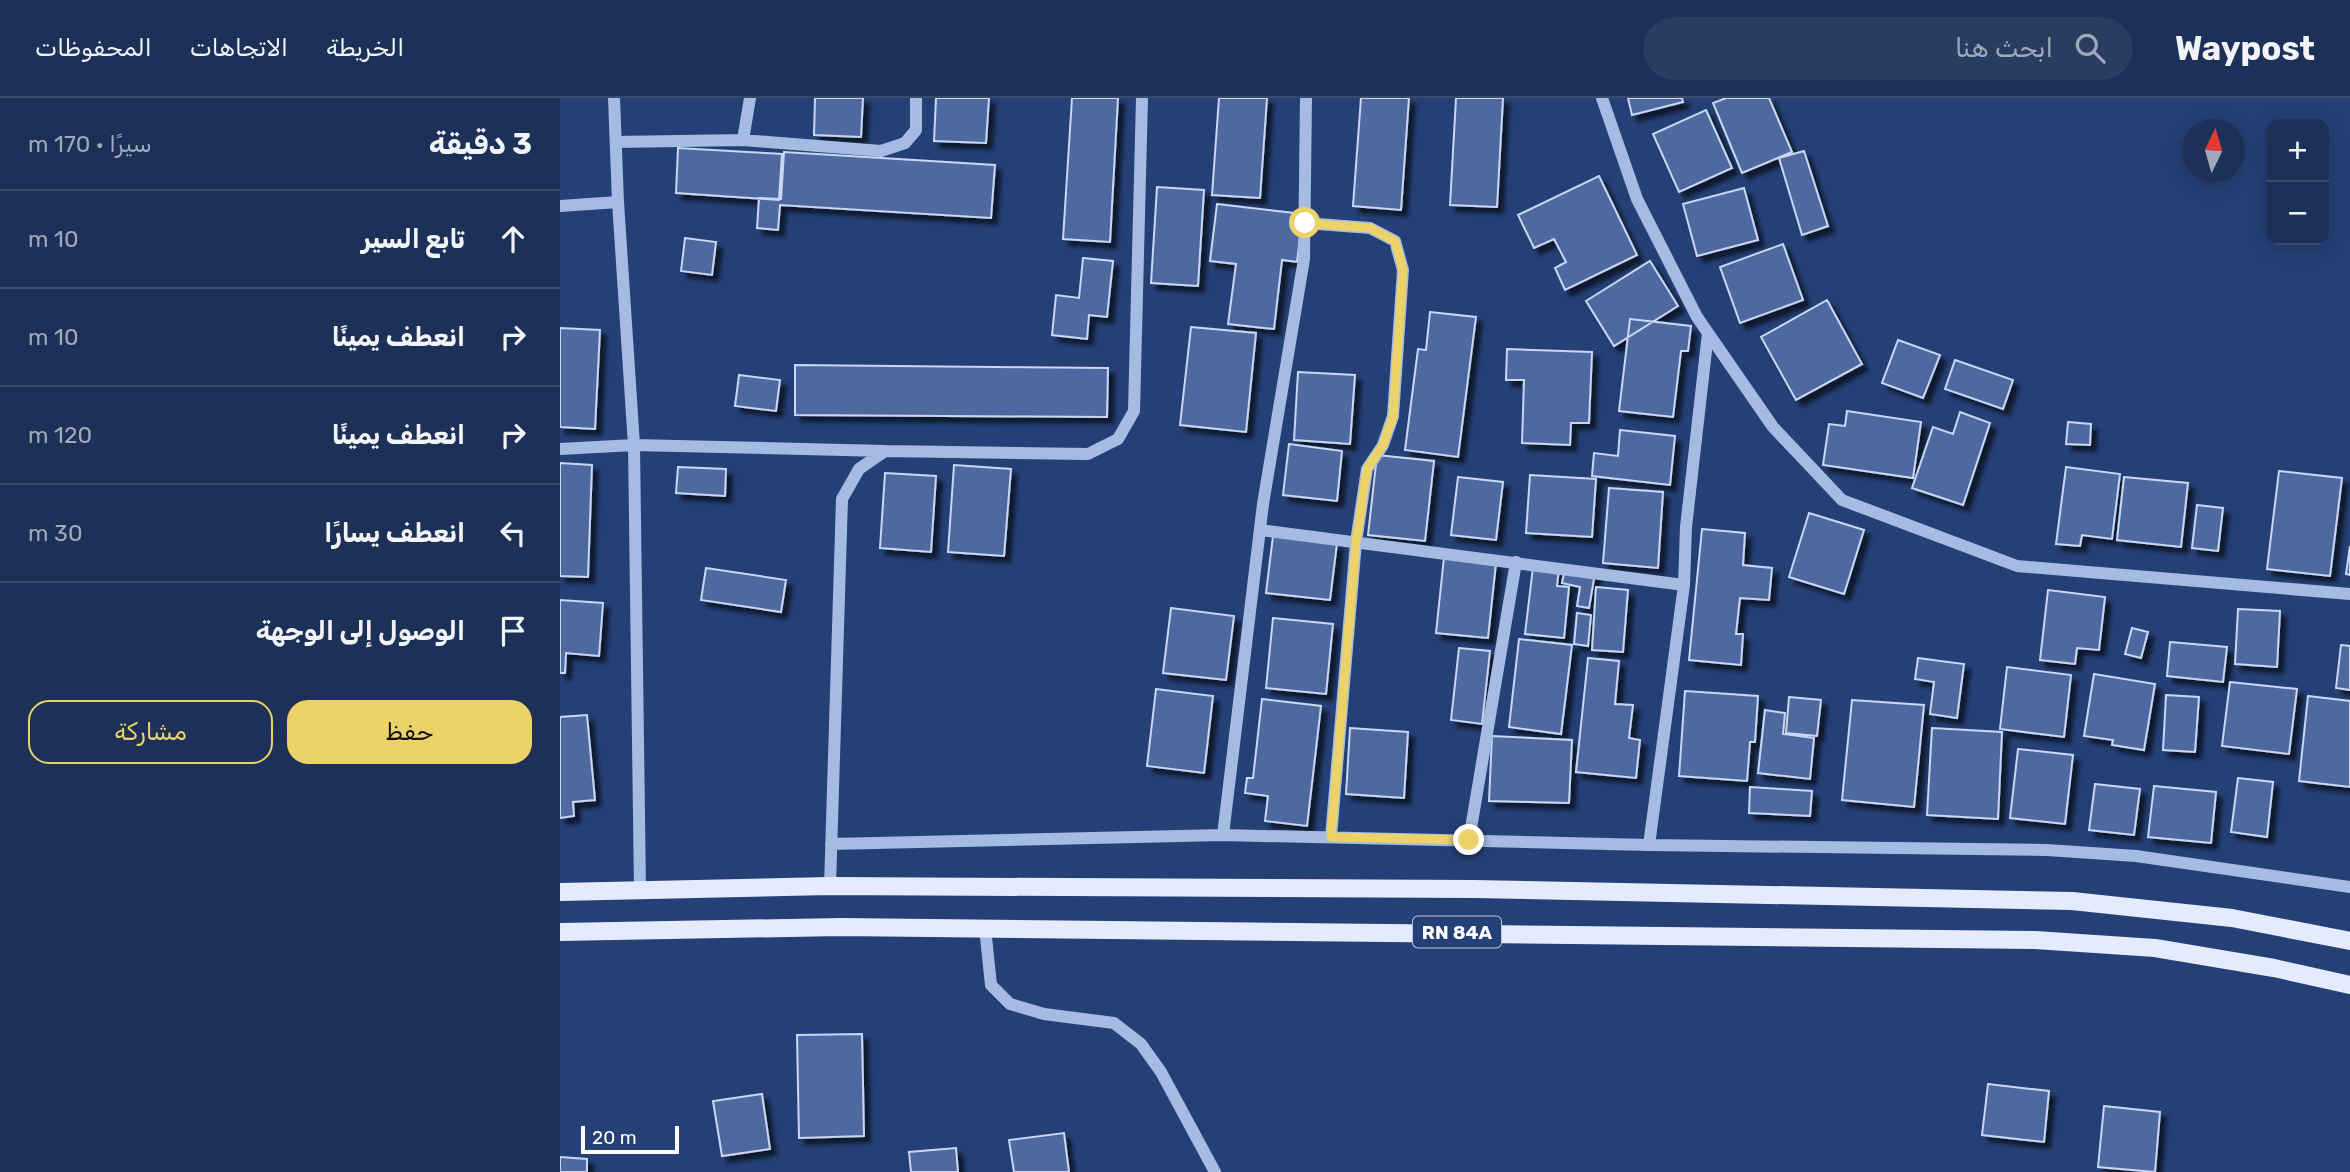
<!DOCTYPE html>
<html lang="ar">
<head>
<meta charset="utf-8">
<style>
  :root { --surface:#1c3058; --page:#293c61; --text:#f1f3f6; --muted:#a0a9ba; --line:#3a4b6e; --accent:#ebd36a }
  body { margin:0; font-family:Rubik,Cairo,sans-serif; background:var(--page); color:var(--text); direction:rtl }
  .controls { position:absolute; right:21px; top:21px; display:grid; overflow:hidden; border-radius:14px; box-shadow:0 4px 18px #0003 }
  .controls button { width:63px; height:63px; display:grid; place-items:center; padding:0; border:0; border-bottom:2px solid var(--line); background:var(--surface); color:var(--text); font:35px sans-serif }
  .compass { position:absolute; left:1622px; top:21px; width:63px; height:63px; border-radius:50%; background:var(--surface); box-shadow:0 4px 18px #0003; rotate:5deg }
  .scale { position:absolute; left:21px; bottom:18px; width:98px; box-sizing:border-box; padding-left:7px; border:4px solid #fff; border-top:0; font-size:19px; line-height:24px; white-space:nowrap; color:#fff; -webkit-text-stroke:5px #254076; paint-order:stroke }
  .stop { position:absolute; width:21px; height:21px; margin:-16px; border:5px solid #ebd36a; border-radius:50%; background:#fff }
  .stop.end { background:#ebd36a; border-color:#fff; box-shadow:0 2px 7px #0008 }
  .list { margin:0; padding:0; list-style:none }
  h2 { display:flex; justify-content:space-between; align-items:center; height:91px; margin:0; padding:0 28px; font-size:30px }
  h2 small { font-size:23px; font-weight:400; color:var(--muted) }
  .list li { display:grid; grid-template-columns:46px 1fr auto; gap:21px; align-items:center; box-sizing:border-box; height:98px; padding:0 28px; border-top:2px solid var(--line) }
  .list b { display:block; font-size:26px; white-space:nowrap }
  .list em { font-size:23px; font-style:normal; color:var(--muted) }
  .actions { display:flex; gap:14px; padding:21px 28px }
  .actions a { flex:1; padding:16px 0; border:2px solid var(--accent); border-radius:21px; text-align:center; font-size:24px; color:var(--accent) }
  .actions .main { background:var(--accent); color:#111 }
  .icon { flex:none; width:38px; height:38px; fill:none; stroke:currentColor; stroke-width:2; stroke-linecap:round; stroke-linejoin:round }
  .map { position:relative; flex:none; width:1790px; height:1074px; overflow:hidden; direction:ltr }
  header { display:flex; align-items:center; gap:42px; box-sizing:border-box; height:98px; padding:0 35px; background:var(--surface); border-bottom:2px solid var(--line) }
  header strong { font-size:33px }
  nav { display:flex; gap:38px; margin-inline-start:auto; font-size:24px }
  .search { width:490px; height:63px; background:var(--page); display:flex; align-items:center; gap:18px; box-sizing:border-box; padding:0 24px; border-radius:38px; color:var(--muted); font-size:26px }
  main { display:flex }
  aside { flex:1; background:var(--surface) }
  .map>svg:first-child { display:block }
</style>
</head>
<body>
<header>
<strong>Waypost</strong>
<div class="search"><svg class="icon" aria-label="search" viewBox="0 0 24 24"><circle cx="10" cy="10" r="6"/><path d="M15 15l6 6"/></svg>ابحث هنا</div>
<nav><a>الخريطة</a><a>الاتجاهات</a><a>المحفوظات</a></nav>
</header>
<main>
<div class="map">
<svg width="1790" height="1074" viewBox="0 0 1790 1074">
  <defs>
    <filter id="shadow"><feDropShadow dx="6" dy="6" stdDeviation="2" flood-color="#0009"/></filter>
  </defs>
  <rect width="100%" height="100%" fill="#254076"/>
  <path fill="#4d69a0" stroke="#c8d7f2" stroke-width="2" filter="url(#shadow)" d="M255,0H303L301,39L254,37Z
    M376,0H429L426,45L374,43Z
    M512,0H558L550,144L503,141Z
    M659,0H707L700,100L652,97Z
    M801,0H849L841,112L793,108Z
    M896,0H943L937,109L890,107Z
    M1068,0H1122L1123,4L1072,17Z
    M1166,0H1209L1232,54L1182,75L1153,5Z
    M1146,12L1172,70L1119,94L1093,36Z
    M118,50L222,56L219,102L116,95Z
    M1244,53L1268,128L1242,137L1219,60Z
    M224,54L435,67L431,120L220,107L218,132L197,130L199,100L221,101Z
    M1039,78L1077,157L1005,192L995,170L1006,164L994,141L974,150L958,117Z
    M597,89L644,92L638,188L591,185Z
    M1184,90L1198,142L1137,158L1123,106Z
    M657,106L743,116L737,164L722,162L714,231L668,226L676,166L650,163Z
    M125,140L156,144L152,177L121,173Z
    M1223,146L1243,202L1180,225L1160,169Z
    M523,160L553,163L547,219L529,217L527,241L492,237L496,197L519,200Z
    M1090,163L1118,208L1054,248L1026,203Z
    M1267,202L1302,266L1236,302L1201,239Z
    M870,214L916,219L898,359L845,352L858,251L866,252Z
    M1070,221L1131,228L1128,253H1121L1113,319L1059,313Z
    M631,229L696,235L686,334L620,327Z
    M0,230L40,232L35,331L0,329Z
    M1338,242L1380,257L1363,300L1322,285Z
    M947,251L1032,254L1029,325H1011L1010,347L962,345L964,282H946Z
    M1395,262L1453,282L1443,311L1385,291Z
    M235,267L548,270L547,319L235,317Z
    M738,274L795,277L790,346L734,342Z
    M179,277L220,282L216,313L175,308Z
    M1287,313L1361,324L1353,380L1263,367L1269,326L1285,328Z
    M1400,314L1430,325L1403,407L1352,390L1373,329L1393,336Z
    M1508,324L1531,326L1530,347L1506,346Z
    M1060,332L1115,338L1110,387L1032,378L1034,355L1058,358Z
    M729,346L782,353L777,403L723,397Z
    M817,357L874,363L865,443L808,437Z
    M0,365L32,367L28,479L0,478Z
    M394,367L451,371L444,458L388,454Z
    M118,369L166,371L165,398L116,395Z
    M1506,369L1560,376L1552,441L1522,437L1520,448L1496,446Z
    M1719,373L1782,380L1770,478L1707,471Z
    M325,375L376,378L371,454L320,450Z
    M970,377L1036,381L1032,439L966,435Z
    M898,379L943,384L936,442L891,437Z
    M1564,379L1628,385L1621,449L1557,442Z
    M1049,390L1103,394L1098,470L1043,465Z
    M1637,407L1663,410L1658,453L1632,450Z
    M1249,415L1304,432L1284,496L1229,479Z
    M1142,431L1185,435L1183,467L1212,470L1209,502L1180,500L1176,536H1183L1181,567L1129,562Z
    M713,438L777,445L770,502L706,495Z
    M1790,448V477L1786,476Z
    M884,459L936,465L928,540L876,535Z
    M973,469L999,471L997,488L1009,489L1004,540L965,536Z
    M146,470L226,482L221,514L141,502Z
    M1005,470L1035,475L1029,510L1017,508L1020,489L1002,485Z
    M1036,489L1068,492L1063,554L1032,552Z
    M1488,492L1545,499L1539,552L1517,550L1515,566L1480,562Z
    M0,502L43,505L39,558L6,555L5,575H0Z
    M611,510L674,518L666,582L603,575Z
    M1678,511L1720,513L1717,569L1675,566Z
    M1017,515L1031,517L1028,548L1014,546Z
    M713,520L773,526L766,596L706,590Z
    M1572,530L1588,534L1581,560L1565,556Z
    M959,541L1012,547L1001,636L949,629Z
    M1610,544L1667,549L1663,584L1607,578Z
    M1781,547L1790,548V592L1776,590Z
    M899,550L930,553L922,626L891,622Z
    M1028,560L1059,563L1055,606L1073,607L1069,640L1080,642L1076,680L1016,674Z
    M1358,560L1404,566L1397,620L1370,616L1374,584L1355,581Z
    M1447,569L1511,577L1504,639L1440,631Z
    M1534,576L1595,586L1584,652L1552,647L1553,642L1524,638Z
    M1670,584L1737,591L1729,656L1662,648Z
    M596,591L653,598L644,675L587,668Z
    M1125,593L1198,598L1195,644H1190L1187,683L1119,678Z
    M1606,597L1639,599L1635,654L1603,652Z
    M1748,598L1790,603V689L1739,683Z
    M1229,599L1261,602L1257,638L1226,635Z
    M702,601L761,608L747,728L705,723L708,698L685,695L687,680H693Z
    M1292,602L1364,607L1354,709L1282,702Z
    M1205,612L1225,615L1223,636L1254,640L1250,681L1198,675Z
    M27,617L35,702L13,704L14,718L0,720V619Z
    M790,630L848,634L844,700L786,696Z
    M1372,630L1442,634L1438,721L1367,717Z
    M932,638L1012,642L1009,705L929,703Z
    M1458,651L1513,657L1505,726L1450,720Z
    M1678,680L1713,684L1707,739L1671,734Z
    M1535,686L1580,691L1574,737L1529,732Z
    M1594,688L1656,694L1651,745L1588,739Z
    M1190,689L1252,693L1250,718L1189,715Z
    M302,936L304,1038L239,1040L237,937Z
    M1428,986L1489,993L1484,1044L1422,1037Z
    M202,996L210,1051L162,1058L153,1003Z
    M1544,1008L1600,1014L1595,1074L1538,1069Z
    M504,1035L509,1074H454L449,1042Z
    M396,1050L398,1074H351L349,1054Z
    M0,1059L27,1061V1074H0Z"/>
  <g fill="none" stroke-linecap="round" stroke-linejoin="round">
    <path stroke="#a6bbe2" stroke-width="12" d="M54,0L58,104L74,347L80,792
      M1042,0L1077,101L1137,219L1213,329L1282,402L1457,468L1790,496
      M183,42L190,0
      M56,44L183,42L321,53L345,45L356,32V0
      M0,108L58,104
      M745,125L810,130L835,143L843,172L833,318L823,347L807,371L796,444L771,739
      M0,351L74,347L325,353
      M700,432L1124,487
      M663,737L703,406L744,161L746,0
      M909,742L956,464
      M271,746L663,737L1089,747L1487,752L1576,758L1790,789
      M1089,747L1124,487L1126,429L1148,235
      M270,788L282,401L299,371L325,353L528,356L558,341L574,313L582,0
      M425,830L431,887L450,906L484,916L554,925L581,946L601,974L655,1074"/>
    <path stroke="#e4ebfc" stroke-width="18" d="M0,794L270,788L914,791L1512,803L1672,820L1790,843
      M0,834L281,829L1475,842L1595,850L1714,870L1790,887"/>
  </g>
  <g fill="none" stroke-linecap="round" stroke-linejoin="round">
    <path stroke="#ebd36a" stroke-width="9" d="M745,125L810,130L835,143L843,172L833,318L823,347L807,371L796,444L771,739L909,742"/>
  </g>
  <g text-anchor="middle" stroke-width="6" stroke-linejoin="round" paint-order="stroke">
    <rect fill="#254076" stroke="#bec6d6" stroke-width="2" x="853" y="818.5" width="88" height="31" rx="5"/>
    <g font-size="19" font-weight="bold" fill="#fff">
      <text x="897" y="841">RN 84A</text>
    </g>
  </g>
</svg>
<div class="controls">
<button>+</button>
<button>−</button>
</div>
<svg class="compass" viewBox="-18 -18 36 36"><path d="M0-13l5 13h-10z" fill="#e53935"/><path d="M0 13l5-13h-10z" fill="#a0a9ba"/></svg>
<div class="scale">20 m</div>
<div class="stop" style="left:745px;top:125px"></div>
<div class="stop end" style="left:909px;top:742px"></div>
</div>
<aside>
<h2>3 دقيقة<small>سيرًا · 170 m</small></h2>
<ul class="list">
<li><svg class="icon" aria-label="ahead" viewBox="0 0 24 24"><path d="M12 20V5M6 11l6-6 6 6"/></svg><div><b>تابع السير</b></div><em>10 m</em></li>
<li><svg class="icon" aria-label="right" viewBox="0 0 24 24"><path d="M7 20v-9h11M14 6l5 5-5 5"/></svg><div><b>انعطف يمينًا</b></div><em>10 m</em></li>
<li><svg class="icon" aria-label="right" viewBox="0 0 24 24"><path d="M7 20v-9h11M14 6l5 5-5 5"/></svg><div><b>انعطف يمينًا</b></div><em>120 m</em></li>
<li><svg class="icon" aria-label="left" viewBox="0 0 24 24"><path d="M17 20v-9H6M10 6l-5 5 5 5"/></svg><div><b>انعطف يسارًا</b></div><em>30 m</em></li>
<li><svg class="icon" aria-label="arrive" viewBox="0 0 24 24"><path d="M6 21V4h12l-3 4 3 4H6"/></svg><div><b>الوصول إلى الوجهة</b></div></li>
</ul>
<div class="actions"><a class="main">حفظ</a><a>مشاركة</a></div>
</aside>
</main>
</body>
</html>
